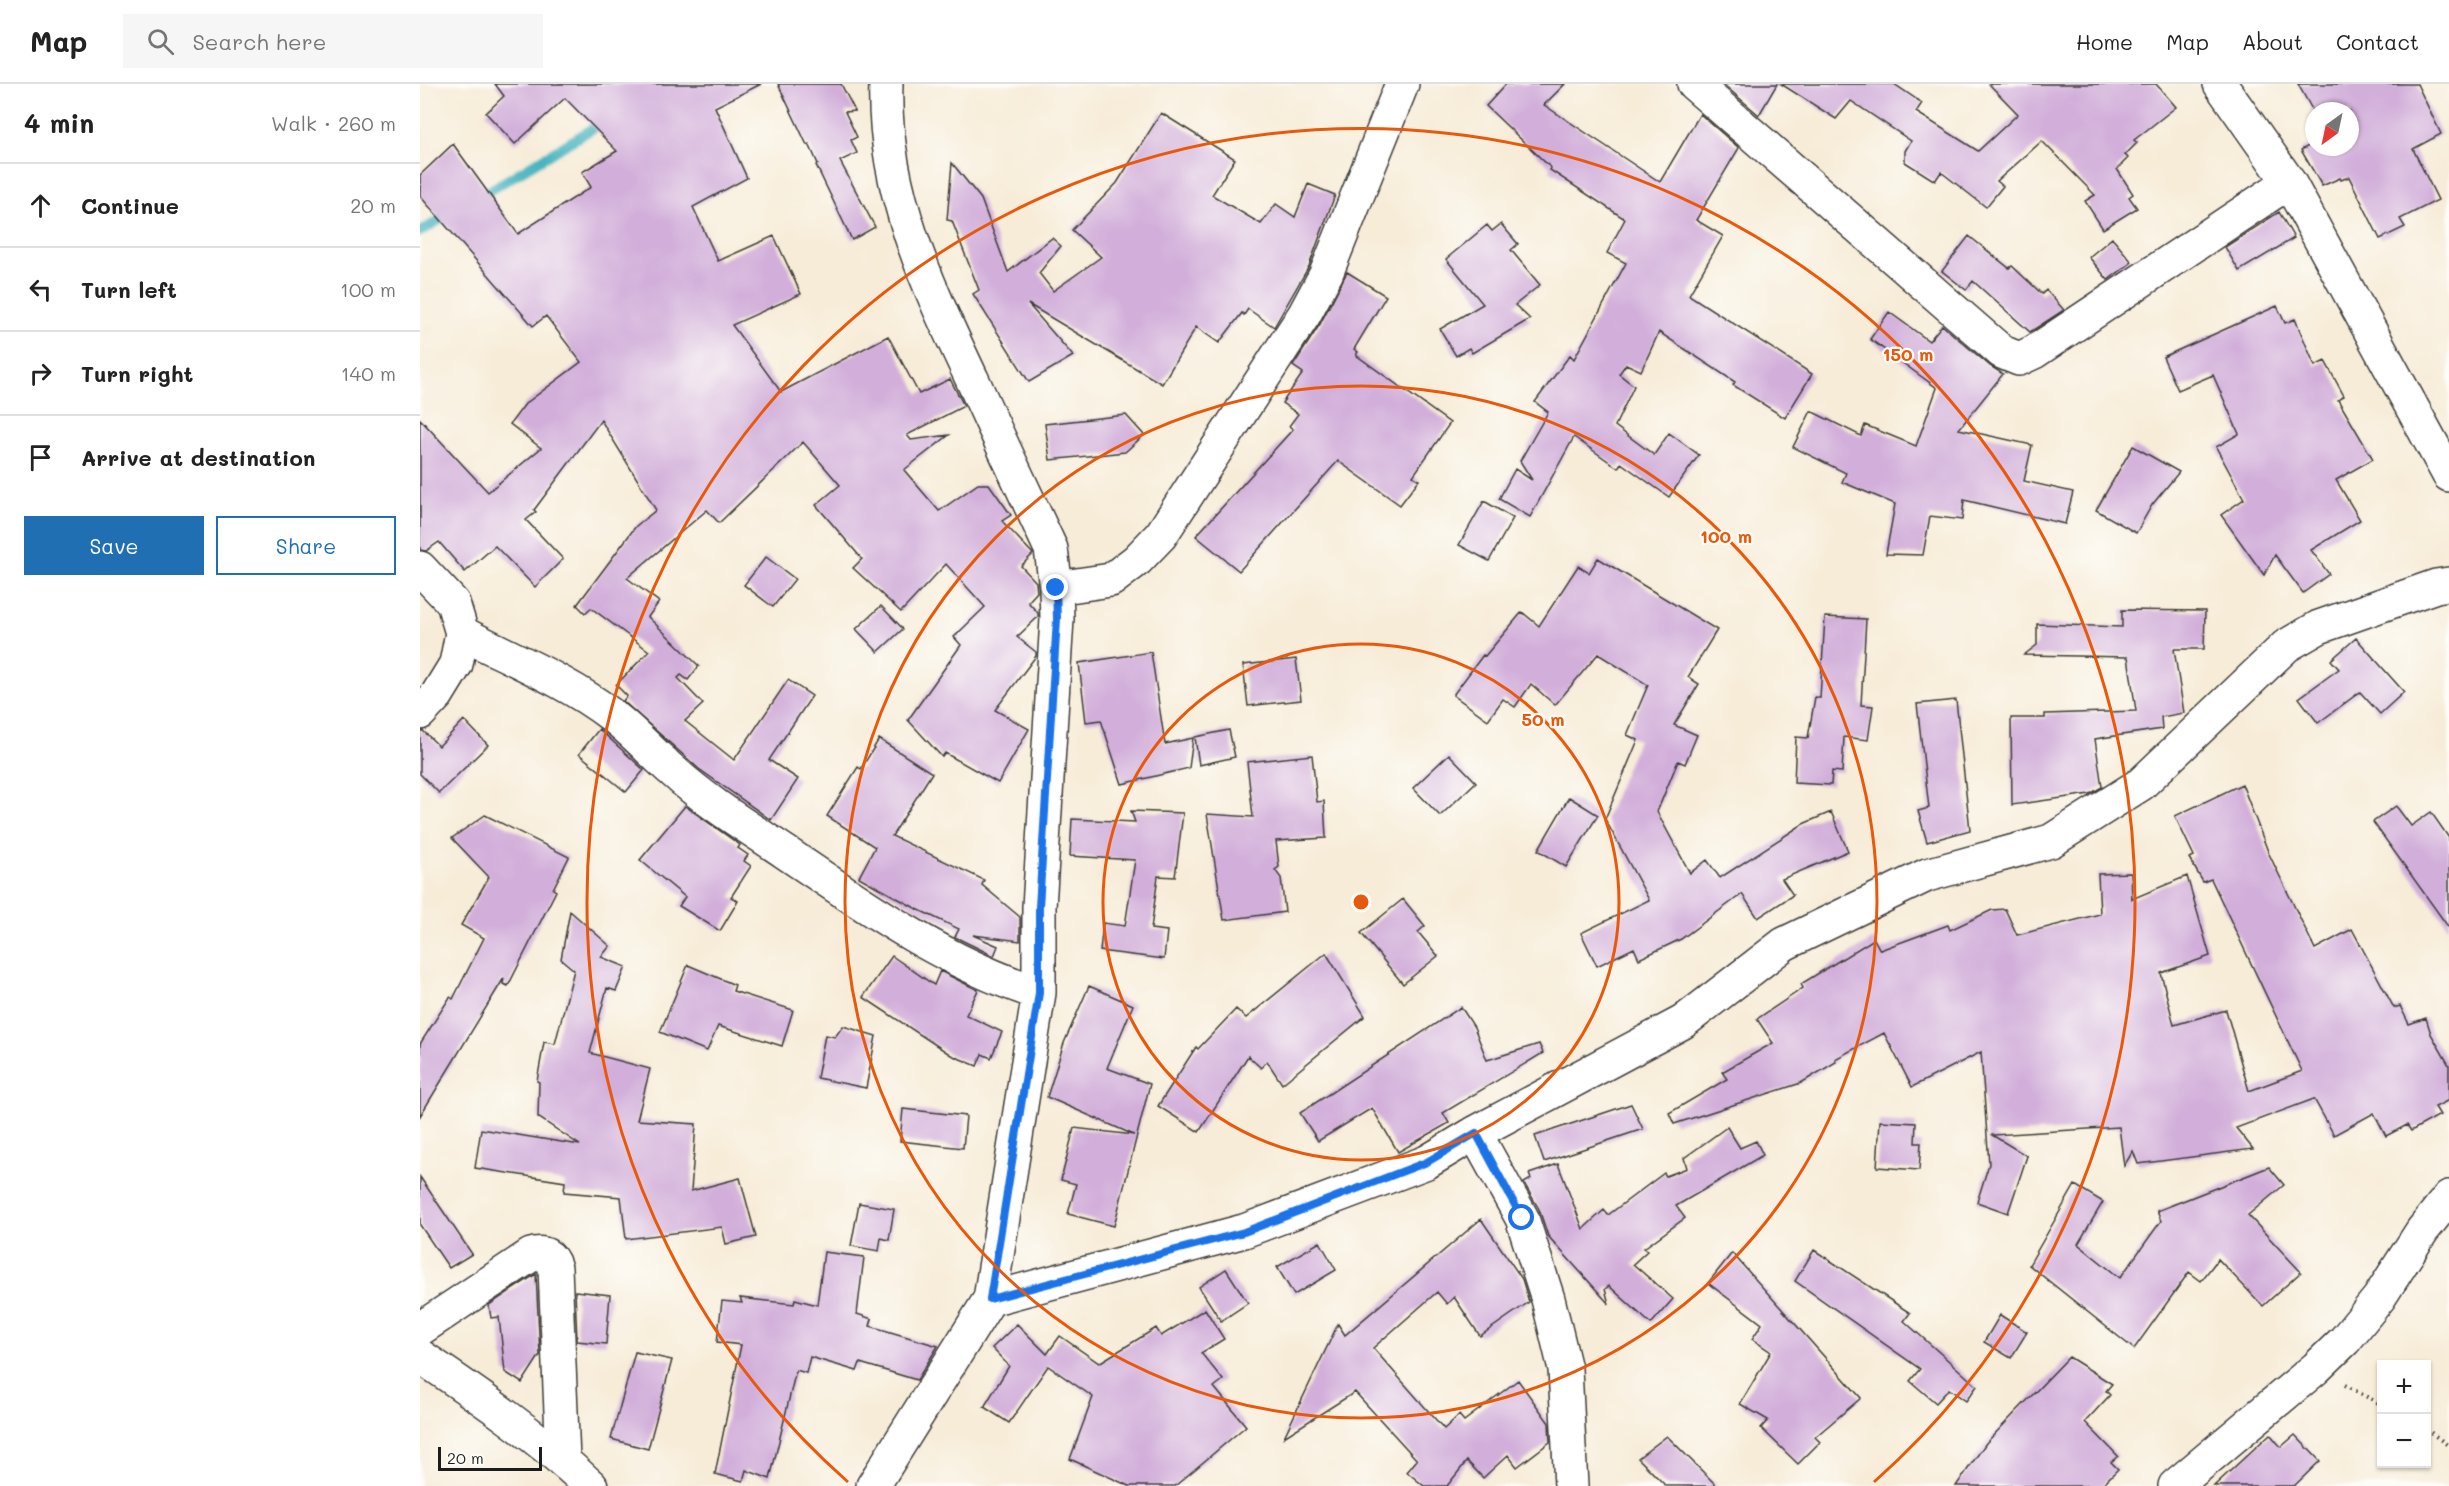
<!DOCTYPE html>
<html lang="en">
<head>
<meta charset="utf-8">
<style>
  :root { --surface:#fff; --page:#f6f6f6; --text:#222; --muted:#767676; --line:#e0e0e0; --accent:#1f6fb2 }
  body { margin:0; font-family:Mali,sans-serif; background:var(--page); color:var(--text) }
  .controls { position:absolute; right:18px; bottom:18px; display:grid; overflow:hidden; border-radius:0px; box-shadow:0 2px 4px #0004 }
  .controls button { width:54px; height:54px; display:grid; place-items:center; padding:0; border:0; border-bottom:2px solid var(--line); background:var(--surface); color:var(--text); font:30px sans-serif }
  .compass { position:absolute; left:1885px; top:18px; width:54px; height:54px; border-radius:50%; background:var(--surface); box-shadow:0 2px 4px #0004; rotate:213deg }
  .scale { position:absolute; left:18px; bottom:15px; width:104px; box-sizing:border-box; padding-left:6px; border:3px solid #1c1c1c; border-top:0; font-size:16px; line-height:21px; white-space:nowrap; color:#1c1c1c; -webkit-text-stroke:4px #fdfcf7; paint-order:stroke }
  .stop { position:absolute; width:18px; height:18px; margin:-14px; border:4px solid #1a73e8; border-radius:50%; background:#fff }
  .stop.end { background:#1a73e8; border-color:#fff; box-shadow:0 2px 6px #0008 }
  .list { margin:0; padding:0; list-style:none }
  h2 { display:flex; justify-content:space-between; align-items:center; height:78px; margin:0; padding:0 24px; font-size:26px }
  h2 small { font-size:20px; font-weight:400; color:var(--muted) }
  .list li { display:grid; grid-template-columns:39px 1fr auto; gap:18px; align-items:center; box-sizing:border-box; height:84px; padding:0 24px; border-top:2px solid var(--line) }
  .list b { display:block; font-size:22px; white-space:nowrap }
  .list em { font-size:20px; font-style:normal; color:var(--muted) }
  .actions { display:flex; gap:12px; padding:18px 24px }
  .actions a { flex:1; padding:14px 0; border:2px solid var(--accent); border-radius:0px; text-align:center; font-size:21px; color:var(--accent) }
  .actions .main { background:var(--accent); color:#fff }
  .icon { flex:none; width:33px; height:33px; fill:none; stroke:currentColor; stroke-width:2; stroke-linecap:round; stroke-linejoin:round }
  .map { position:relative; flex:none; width:2029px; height:1402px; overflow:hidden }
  header { display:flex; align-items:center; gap:36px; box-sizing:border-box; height:84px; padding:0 30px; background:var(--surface); border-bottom:2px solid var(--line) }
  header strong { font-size:28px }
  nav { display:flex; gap:33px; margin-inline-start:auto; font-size:21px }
  .search { width:420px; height:54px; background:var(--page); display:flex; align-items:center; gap:15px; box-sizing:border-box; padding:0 21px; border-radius:0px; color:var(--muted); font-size:22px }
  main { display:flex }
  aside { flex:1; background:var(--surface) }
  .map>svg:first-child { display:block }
</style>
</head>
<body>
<header>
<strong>Map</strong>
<div class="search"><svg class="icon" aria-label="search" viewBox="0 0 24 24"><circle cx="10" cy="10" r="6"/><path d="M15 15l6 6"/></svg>Search here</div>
<nav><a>Home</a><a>Map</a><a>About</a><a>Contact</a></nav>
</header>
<main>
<aside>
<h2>4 min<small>Walk · 260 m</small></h2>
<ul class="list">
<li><svg class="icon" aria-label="ahead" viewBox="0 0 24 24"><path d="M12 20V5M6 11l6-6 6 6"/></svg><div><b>Continue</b></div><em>20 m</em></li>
<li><svg class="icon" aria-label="left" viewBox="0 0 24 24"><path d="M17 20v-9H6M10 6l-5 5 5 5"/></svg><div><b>Turn left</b></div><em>100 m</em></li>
<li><svg class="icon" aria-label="right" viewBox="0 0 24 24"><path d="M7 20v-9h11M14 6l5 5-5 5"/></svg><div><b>Turn right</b></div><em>140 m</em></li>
<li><svg class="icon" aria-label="arrive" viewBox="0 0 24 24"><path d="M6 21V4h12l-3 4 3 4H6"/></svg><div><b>Arrive at destination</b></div></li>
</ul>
<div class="actions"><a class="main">Save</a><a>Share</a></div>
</aside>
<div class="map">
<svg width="2029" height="1402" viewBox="0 0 2029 1402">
  <rect width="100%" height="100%" fill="#fdfcf7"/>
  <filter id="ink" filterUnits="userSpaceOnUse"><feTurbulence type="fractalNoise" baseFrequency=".0167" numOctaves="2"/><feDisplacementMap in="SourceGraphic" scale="12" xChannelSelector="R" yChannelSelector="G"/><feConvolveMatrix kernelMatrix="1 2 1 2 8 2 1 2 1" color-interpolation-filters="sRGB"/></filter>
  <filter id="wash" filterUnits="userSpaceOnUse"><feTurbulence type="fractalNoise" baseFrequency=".008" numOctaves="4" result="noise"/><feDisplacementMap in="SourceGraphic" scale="24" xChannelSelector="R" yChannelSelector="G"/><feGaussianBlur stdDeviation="1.35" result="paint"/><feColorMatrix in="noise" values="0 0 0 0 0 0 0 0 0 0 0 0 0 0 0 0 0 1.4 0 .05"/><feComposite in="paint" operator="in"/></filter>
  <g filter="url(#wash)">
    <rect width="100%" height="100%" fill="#f7ecd8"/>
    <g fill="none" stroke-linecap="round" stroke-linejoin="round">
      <path stroke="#45b4c0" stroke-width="10" d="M57,114L185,37
        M0,148L31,129"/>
    </g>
    <g id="blocks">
      <path fill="#d2afda" d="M75,0H341L295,23L327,94L273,123L298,177L354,152L381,210L312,241L361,308L468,252L499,310L530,295L544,322L487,351L491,356L529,351L484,386L519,427L558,400H569L591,431L582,437L613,470L601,482L616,498L617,508L608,518L618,529V533L597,553L616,568V572L575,626L609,645L578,699L525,669L522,673L488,636L541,561L534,553L565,523L526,480L481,528L433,484L442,475L396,421L420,401L383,358L299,439L287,426L207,494L239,518L228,533L279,582L268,596L261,591L258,594L283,620L265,637L314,676L368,596L392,612L349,676L378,695L351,736L279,685L203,617L207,612L196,601L229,567L171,524L165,529L157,521L216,442L236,426L181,336L114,426L116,428L106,436L143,475L115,503L75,462L45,488L19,458L6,467L0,466V335L68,408L121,364L90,340L105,320L161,278L126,232L113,242L0,112V91L33,60L98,150L171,103L162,88L197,67L145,14L95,60L66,29L84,12Z
        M358,0H421L435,27L425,28L437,53L431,56L437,69L420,77L455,143L432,156L396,81L398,80L389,60L387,61Z
        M1086,0H1145L1124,21L1240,98L1280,30L1319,64L1276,136L1303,152L1269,211L1392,290L1365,334L1313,301L1315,298L1239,248L1221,287L1206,280L1199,290L1214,302L1195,342L1234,371L1249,349L1279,371L1249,413L1201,379L1198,384L1154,353L1110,433L1079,415L1095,385L1112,396L1100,377L1128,328L1115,318L1150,271L1154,275L1206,179L1187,169L1205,135L1130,86L1131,84L1066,22Z
        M1303,0H1357L1339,31Z
        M1361,0H1474L1502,19L1496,28L1558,67L1598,30L1569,0H1736L1756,23L1714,56L1717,59L1705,71L1708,74L1697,85L1713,110L1709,113L1717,124L1683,145L1665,117L1675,111L1622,57L1577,97L1583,102L1566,123L1521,88L1515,97L1485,78V67L1491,57L1431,17L1416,35Z
        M1878,0H1997L2021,50L1993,65L2018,116L1980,135L1985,143L1960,155L1929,93L1921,96L1920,94L1902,102L1881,66L1894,59V63H1930V27H1894V29Z
        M741,29L815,75L792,111L841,140L856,120L875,133L888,100L915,111L889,182L854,243L828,225L824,231L822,229L799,259L776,243L742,300L608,220L653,272L609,298L553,210L559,206L532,137L527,136L532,79L561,115L588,188L632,154L641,162L619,189L633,207L681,173L652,146L697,99Z
        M1859,128L1874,154L1819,187L1805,163Z
        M1081,140L1098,160L1091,166L1120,201L1095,221L1110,235L1052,269L1049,264L1036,272L1020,245L1063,220L1026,175L1067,141L1072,147Z
        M1549,152L1589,184L1592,182L1622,210L1626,206L1644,226L1610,248L1553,197L1546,206L1522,187Z
        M1692,154L1712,178L1688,196L1669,173Z
        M927,188L966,212L934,265L938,268L936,271L1030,339L993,392L999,396L980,421L918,377L819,487L776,452L873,345L869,342L878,330L862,319L883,289L873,282L900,240Z
        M1857,222L1865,239L1875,235L1895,282L1905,277L1924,312L1918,316L1953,375L1916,396L1940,436L1891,466L1909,490L1883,509L1855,471L1844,491L1801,431L1824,415L1796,363L1819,350L1793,291L1758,306L1743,273Z
        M1469,228L1509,257L1522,241L1570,282L1583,290L1539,345L1612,361L1604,397L1653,408L1645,440L1544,416L1542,436L1510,432L1503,471L1466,470L1475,420L1422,398L1426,389L1373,363L1391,327L1441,352L1445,341L1496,362L1517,304L1450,255Z
        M706,331L724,351L705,368L630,376L625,340Z
        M1713,362L1759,388L1732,421L1716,449L1676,426Z
        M1064,417L1093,434L1069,477L1039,461Z
        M346,473L375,495L353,523L324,501Z
        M1178,474L1297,546L1268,593L1279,600L1254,641L1277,651L1265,680L1258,677L1237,728L1270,789L1287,776L1300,794L1383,740L1411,728L1428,767L1362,795L1373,811L1338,834L1322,810L1261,855L1219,875L1214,864L1177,882L1161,849L1229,816L1185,735L1218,656L1207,651L1228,601L1178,570L1135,621L1111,600L1095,623L1083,615L1068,636L1033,611L1063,571L1065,572L1102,528L1119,542L1158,482L1169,489Z
        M461,522L483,545L458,568L436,545Z
        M1702,526L1785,527L1784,565H1754L1764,629L1741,633L1742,645L1675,655L1682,703L1670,710L1592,721L1591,634H1625V630L1716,627L1708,573L1604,571L1617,561V540L1702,543Z
        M1405,533L1446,535L1441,621L1453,622L1448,656L1424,653L1422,688L1412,687L1411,701L1374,699L1376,653L1388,654L1395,613L1400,614Z
        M1936,554L1984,608L1960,630L1940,608L1898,639L1879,614L1919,585L1911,576Z
        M731,568L745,660L773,654L769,684L702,700L681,636L666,638L659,579Z
        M876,575L881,616L828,622L823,581Z
        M1536,616L1550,746L1507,758L1498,727L1509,724L1497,620Z
        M44,636L68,661L19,709L0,690V647H3L19,662Z
        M179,645L224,686L206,708L159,670Z
        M809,646L815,673L779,681L775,653Z
        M459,655L512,689L472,752L564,796L562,801L600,833V857L553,851L578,862L574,872L535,853L539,845L497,825L439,793L455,763L407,732L438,683L441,685Z
        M1029,670L1056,698L1020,732L993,704Z
        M892,671L897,718L904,717L906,754L856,757L859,783L855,786L861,794L865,828L804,836L787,730L833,733L827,678Z
        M1822,700L1849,770L1895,865L1932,845L1974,924L1980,922L1989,940L2006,934L2011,950L2029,981V1016L2015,1023L2020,1031L1991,1047L1987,1041L1966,1052L1954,1029L1914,1051L1894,1015L1816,1044L1833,1065L1718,1080L1713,1067L1704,1082L1699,1043L1572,1051L1607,1072L1588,1129L1557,1118L1569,1080L1561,968L1492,1003L1464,949L1415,975L1416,978L1381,999L1254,1040L1249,1029L1307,995L1302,988L1353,959L1337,935L1383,904L1381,900L1454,855L1460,866L1528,841L1530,846L1572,826L1585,825L1597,851L1680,830L1678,790L1711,789L1712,815L1767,792L1790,872L1741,889L1754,941L1806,926L1829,1007L1882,987L1791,795L1783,798L1769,774L1774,772L1755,732Z
        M1149,713L1178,731L1146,783L1118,766Z
        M265,722L320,761L318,764L328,771L324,777L331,782L311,813L318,817L300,847L259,822L265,813L220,776Z
        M1976,722L1991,742L2011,728L2029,754V844L1953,738Z
        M711,727L763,729L755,793L738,792L731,845L747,847L744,875L680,867L683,839L705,842L715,776L650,772L652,735L715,738Z
        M65,731L149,773L133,805L136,807L88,902L83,900L84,894L0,1032V960L30,913L33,915L64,854L41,841L69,793L32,754Z
        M983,815L1005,842L998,848L1018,872L983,900L941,849Z
        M150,827L190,862L181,873L206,883L196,907L187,904L170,969L230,985L217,1036L276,1040L271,1107L320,1094L336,1153L306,1160L302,1143L206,1155L201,1113L144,1108L145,1098L55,1084L61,1045L160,1061L118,1033L119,998L117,997L124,958L135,960L154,886L141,875Z
        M906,869L945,932L862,1000L847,977L841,984L828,972L779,1048L738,1022L776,963L778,965L816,925L826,934Z
        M472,872L514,901L520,887L558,906L546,931L582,948L571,974L562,970L557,982L531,971L443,913Z
        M268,881L315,901L313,907L373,926L362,962L298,942L287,967L240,948Z
        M669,902L713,921L687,984L730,1000L694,1142L648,1130L656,1100L641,1096L654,1044L714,1051L627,1013L644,959Z
        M1041,923L1054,943L1067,976L1119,960L1123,969L1023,1029L1029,1039L978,1068L952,1024L898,1057L880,1029Z
        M423,942L456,952L446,1004L397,994L405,951L415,953Z
        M1211,1020L1223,1045L1124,1078L1115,1052Z
        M483,1025L546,1032L543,1064L480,1057Z
        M1460,1037L1496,1039L1495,1059H1501L1499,1086L1457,1083Z
        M1307,1043L1320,1064L1336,1057L1343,1071L1256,1122L1265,1134L1224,1164L1227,1167L1213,1180L1253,1215L1231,1240L1189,1202L1185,1205L1189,1220L1128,1152L1119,1125L1104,1099L1111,1095L1109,1090L1138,1080L1163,1145L1184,1126L1188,1131L1244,1089L1246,1092L1267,1084L1264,1074Z
        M1849,1083L1864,1101L1828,1131L1881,1188L1843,1222L1798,1175L1781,1197L1769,1188L1714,1265L1609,1181L1655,1101L1683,1118L1658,1160L1700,1194L1741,1137L1737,1127Z
        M0,1093L52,1170L29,1184L0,1141Z
        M439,1119L474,1125L469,1156L461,1154L459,1167L431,1162Z
        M1061,1135L1102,1195L1109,1218L1060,1252L1034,1213L1027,1220L1017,1208L953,1264L1024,1345L1039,1331L1044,1337L1098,1296L1129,1339L1130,1358L1097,1383L1088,1371L1063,1394L1047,1377L1027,1402H1004L987,1388L997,1376L935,1308L864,1353L918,1240L925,1251Z
        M900,1158L916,1186L874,1211L857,1183Z
        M1394,1166L1490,1229L1484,1237L1557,1302L1546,1317L1529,1305L1516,1319L1490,1297L1500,1285L1375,1197Z
        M404,1168L444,1173L437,1230L452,1235L450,1242L518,1262L497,1296L440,1279L437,1287L390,1273L386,1289L376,1286L350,1395L326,1386L323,1397L295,1390L321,1261L297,1258L302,1217L322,1219L320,1214L374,1220L375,1215L397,1221Z
        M1312,1169L1441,1314L1395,1353L1400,1358L1378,1380L1341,1344L1348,1336L1320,1320L1351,1268L1332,1255L1342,1240L1288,1199Z
        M806,1185L828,1219L801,1237L779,1203Z
        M116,1190L120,1271L102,1299L85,1288L79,1233L71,1234L69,1221Z
        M155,1207L190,1211L186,1260L157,1257Z
        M785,1225L804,1255L781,1269L803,1296L794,1303L826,1342L755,1402H709L650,1375L673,1313L628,1282L589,1339L564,1323L589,1282L572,1264L597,1240L627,1270L640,1252L679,1279L736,1244L741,1252Z
        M1580,1231L1607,1248L1591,1274L1564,1258Z
        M215,1268L252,1276L228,1365L191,1355Z
        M1649,1273L1692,1300L1686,1307L1690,1311L1665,1338L1698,1372L1691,1378L1698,1385L1681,1402H1536L1566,1359Z
        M1850,1350L1861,1363L1875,1351L1900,1377L1874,1402H1794Z
        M1247,1352L1297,1402H1246L1218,1374Z"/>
    </g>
  </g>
  <g filter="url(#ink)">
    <use href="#blocks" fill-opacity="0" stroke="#3d3b38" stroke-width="1.5"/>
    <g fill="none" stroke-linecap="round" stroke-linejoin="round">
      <g stroke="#3d3b38" stroke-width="36">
        <path id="minor" d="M1274,0L1582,268L1599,275L1614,268L1869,98
          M1800,0L1869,98L2029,391
          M0,484L33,519L42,549L36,580L17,611L0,629
          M636,504L691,496L717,476L741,451L884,231L906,190L982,0
          M42,549C90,574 147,597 190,630C213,647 232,669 254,688C288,719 328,743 365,768C445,822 526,880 619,909
          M1055,1049L1102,1134L1128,1215L1145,1285L1151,1402
          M570,1215L824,1147L1007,1078L1055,1049L1263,938L1364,860L1507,791L1631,757L1721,700L1866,562L1899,543L2016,502L2029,500
          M0,1245L111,1171C124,1167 131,1171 135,1184L143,1376
          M453,1402L570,1215L619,909V823L637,535L636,504L631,465C604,408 578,352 552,295C508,202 462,105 466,0
          M1755,1402L1896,1284L1925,1256L1959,1214L2002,1147L2029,1113"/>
      </g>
      <g stroke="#3d3b38" stroke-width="36">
        <path id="tertiary" d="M0,1272C59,1312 119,1353 171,1402"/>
      </g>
      <path stroke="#3d3b38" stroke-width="4" stroke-dasharray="1.5 4.5" stroke-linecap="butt" d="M1925,1301L1962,1321
        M2006,1345L2029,1362"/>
      <use href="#minor" stroke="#fff" stroke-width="33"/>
      <use href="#tertiary" stroke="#fff" stroke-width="33"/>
    </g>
  </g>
  <g fill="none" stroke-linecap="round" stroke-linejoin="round" filter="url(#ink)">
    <path stroke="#1a73e8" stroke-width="8" d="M636,504L637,535L619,823V909L570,1215L824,1148L1007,1078L1056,1049L1102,1134"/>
  </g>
  <g fill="none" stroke="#e8590c" stroke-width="3">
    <circle cx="941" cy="818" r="258"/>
    <circle cx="941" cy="818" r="516"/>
    <path d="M428 1398A774 774 0 1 1 1454 1398"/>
  </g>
  <circle cx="941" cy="818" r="9" fill="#e8590c" stroke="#fdfcf7" stroke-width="3"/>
  <g font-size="18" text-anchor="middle" font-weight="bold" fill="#e8590c" stroke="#fdfcf7" stroke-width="4.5" stroke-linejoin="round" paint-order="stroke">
    <text x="1488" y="277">150 m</text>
    <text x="1306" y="459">100 m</text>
    <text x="1123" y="642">50 m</text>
  </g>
</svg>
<div class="controls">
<button>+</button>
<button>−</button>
</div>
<svg class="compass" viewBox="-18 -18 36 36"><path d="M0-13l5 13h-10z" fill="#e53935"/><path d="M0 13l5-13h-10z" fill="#767676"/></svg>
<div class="scale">20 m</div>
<div class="stop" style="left:1102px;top:1134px"></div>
<div class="stop end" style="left:636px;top:504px"></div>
</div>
</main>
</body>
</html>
